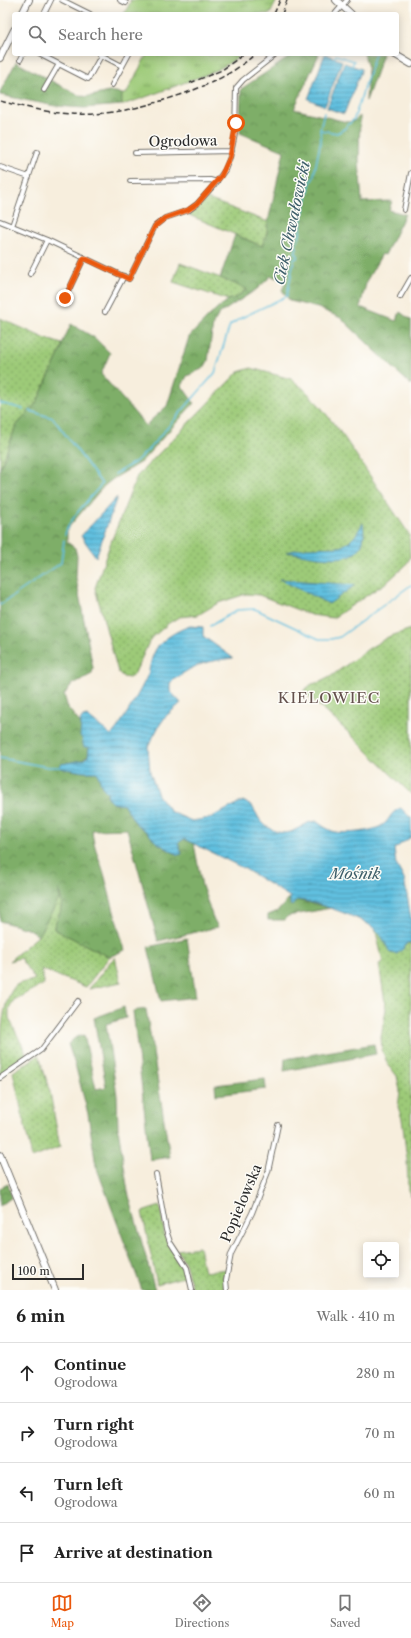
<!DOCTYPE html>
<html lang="en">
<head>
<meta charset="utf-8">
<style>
  :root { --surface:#fff; --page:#f6f6f6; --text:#222; --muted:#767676; --line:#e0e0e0; --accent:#ea580c }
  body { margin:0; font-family:"Libre Caslon Text",serif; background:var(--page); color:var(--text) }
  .controls { position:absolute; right:12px; bottom:12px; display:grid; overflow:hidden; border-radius:4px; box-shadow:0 2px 10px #0003 }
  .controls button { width:36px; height:36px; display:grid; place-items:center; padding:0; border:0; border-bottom:1px solid var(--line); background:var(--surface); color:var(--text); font:20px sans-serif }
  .scale { position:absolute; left:12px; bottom:10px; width:72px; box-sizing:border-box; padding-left:4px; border:2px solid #2b2b2b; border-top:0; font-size:11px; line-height:14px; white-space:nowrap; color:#2b2b2b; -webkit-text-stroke:3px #fdfcf7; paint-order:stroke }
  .stop { position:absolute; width:12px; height:12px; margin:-9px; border:3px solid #ea580c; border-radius:50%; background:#fff }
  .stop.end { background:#ea580c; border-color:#fff; box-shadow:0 1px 4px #0008 }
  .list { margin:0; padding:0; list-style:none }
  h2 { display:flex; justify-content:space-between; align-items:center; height:52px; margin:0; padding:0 16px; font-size:17px }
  h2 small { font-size:13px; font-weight:400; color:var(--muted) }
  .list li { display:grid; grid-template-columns:26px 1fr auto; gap:12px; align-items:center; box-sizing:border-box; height:60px; padding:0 16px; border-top:1px solid var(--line) }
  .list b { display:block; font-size:15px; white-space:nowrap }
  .list p { margin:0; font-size:13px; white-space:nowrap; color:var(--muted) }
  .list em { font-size:13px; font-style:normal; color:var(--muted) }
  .icon { flex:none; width:22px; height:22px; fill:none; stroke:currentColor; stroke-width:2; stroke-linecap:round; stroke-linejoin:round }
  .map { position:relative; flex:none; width:411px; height:1290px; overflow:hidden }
  .search { position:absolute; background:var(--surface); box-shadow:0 2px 10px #0003; left:12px; right:12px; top:12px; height:44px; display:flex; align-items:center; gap:10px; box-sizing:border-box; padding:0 14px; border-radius:4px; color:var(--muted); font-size:15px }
  .sheet { height:292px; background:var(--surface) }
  nav { display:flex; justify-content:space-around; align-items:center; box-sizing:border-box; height:56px; border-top:1px solid var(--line); background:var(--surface); font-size:11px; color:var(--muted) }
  nav a { display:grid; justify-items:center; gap:2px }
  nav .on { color:var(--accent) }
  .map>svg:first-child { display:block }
</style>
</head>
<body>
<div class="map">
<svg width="411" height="1290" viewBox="0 0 411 1290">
  <defs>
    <pattern id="grass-dots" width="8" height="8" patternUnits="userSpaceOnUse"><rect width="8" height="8" fill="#9dca78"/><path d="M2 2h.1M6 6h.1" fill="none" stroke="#80a463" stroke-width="1.8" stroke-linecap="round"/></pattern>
    <pattern id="forest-crowns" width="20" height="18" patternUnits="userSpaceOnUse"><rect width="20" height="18" fill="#7eae68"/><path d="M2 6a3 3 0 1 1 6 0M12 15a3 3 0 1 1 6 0" fill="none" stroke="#678e56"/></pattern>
    <pattern id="park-tufts" width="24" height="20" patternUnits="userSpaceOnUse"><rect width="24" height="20" fill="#9dca78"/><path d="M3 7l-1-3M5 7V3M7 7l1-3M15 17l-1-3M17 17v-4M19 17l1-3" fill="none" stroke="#80a463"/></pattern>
    <pattern id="water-rules" width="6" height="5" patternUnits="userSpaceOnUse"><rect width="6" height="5" fill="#60bfdf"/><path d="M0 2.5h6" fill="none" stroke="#4f9bb5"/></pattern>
  </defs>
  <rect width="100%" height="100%" fill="#fdfcf7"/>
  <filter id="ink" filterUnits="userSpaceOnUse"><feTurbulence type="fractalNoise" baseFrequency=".025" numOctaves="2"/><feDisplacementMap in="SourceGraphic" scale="8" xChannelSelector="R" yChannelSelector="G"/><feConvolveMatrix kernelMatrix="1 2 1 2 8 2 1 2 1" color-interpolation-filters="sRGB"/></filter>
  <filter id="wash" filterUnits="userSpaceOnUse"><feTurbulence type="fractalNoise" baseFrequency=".012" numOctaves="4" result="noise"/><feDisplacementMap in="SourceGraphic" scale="16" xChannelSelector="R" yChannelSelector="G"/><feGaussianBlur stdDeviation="0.9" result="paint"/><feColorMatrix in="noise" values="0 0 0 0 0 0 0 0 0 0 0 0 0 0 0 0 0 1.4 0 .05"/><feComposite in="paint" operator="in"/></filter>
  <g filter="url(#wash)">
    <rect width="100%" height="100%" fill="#f7eedd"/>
    <path fill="url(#grass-dots)" stroke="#647a52" d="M208,199L268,222L267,233L262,246L189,215Z
      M180,263L248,288L237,297L228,300L173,282Z
      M0,318L44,338L62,344L61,350L37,402L16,426L0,469Z
      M251,368L291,379L304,389L320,406L344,437L409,534L410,558L405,566L387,582L333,618L311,615L259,595L246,594L218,603L198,615L179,617L169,623L154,636L149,642L134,675L129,678L123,677L118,672L95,588L109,547L137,476L238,372Z
      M411,629V794L349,733L303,691L312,684L320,682L330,677L368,649L388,637Z
      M59,885C61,895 63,904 60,914C57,920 54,923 54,929L109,957L86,987L41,969L44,984L14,1000L9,1008V1018L28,1057L0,1075C0,1050 0,1003 15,986C21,981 28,983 35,979L20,958L9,961L38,936Z
      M375,928L379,932L404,948L407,943H411V1196L408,1190L407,1159L402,1119L398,1107L400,1091L397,1076L387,1063L382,1050L381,1037L386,1009L379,964L383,962Z
      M115,957L121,982L89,989L110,962Z
      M39,1055L50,1092L60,1147L32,1158L13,1072Z
      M160,1206L165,1237L182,1265L187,1276L157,1284L142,1212Z
      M199,1247L204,1272L227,1269L224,1277L225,1290H193L185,1263L177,1250Z"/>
    <path fill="url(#forest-crowns)" stroke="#546c4a" d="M294,54H319L294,109L347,122L354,121L360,116L359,161L362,202L392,201L389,210L405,214L385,255L382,254L367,280L360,307L396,321L400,312L411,320V385L341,318L318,308L290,301L282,290L286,282L281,279L271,276L257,289L219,314L213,324L208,361L204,368L187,376L182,386L194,403L141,462L113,479L104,486L67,529V542L75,548L77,556L76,578L93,668L92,674L71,685L64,695L68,708L81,724C81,734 81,740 89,747L88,756H86L83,760L61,764L60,768L84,772H97L102,787L107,792L108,799L117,804L124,805L137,825L147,832L156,842L178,855L182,854L178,843L183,839L194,844L202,886L213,918L218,927L158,941L127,829L92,830C93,848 102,863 106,881C112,904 118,927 125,950L109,957L54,929C54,923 57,920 59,915C63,906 61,899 59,889V899L38,936L31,930L0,921V469L16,426L37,402L61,350L62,344L71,324L95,338L110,353L101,374L147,427L149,422L167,406L189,337L208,317L228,300L237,297L247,289L220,278L235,235L262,246L267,233L268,222L284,151L240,133L241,89Z
      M364,54H383L366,101L368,68Z
      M16,62L80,96C96,99 108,87 122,94V105L84,108L55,106L0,95V92Z
      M290,897V904L291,905L297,900L331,908L288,916L284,920H268V915L278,911Z
      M187,938L196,997L161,1001L148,947Z
      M124,1007L126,1018L106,1024L117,1095L118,1128L128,1192L155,1290H142L96,1166L88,1114L76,1068L68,1044L76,1037L84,1035L96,1089L106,1087L94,1018Z
      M146,1009L170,1157L150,1160L133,1011Z
      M374,1044L376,1054L284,1071L285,1059Z
      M265,1079L266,1089L216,1095L215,1085Z
      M8,1184L12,1197L0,1206V1188Z"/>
    <path fill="url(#park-tufts)" stroke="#647a52" d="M129,0H277L270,14H124L131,1Z
      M147,54H241C226,68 205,75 186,82C165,90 144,98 122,105V94H126Z"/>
    <path fill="url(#water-rules)" stroke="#467585" d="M325,54L342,61L325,106L308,99Z
      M344,63L362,69L344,114L327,108Z
      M117,497L96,557L81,536Z
      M363,523C372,574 315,555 286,552L306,548L340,547L349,542L355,536Z
      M279,579L355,585L329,604Z
      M190,626L203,627V636L233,658C203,662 194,664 170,683V691L181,703L166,716L159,726L148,747L150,772L158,795L171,812L192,821L210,818L243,801L252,806L260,820L266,826L277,832L285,833L291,832L310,822L316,821C321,825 328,830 335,832C346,834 375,832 384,824C391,818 391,811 401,808L411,818V837L394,849L396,864L404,879L408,900L411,920V943H407L404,948L397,954L390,953C386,945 382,935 375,929C363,918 314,901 297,900L292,906L290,904V897L245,869L184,839L178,843L182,854L178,855L156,842L147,832L137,825L124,805L112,803L108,799L107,792L102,787L97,772H84L60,768L61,764L83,760L88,756L89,747H84C82,743 84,740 80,736L81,724L80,721L83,717L87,716L111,735C121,726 143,686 148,674C150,667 151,659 154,653C159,640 178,630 190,626Z"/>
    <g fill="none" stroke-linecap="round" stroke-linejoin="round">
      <path stroke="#60bfdf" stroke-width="1.5" d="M334,58L336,55L354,61L352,66
        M320,130L337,133L344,129L354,119L375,54
        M0,403L23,409
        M30,411L53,418L102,484C92,496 67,521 65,535
        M115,474L135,462L147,451L215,373L230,325L241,318L287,296L294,259L297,258L298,255L295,253L297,247L295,244C300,240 301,227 301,221L311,181L313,179L321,140L320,130L324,113
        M0,605L61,563L64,540
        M210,626L237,610L255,609L319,639H331L340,637L411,585
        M0,758L48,767H61"/>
    </g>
  </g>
  <g filter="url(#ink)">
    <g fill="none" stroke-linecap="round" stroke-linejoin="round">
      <g stroke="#726f69" stroke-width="6">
        <path id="street" d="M62,0L90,14
          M120,0L126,3
          M44,14L51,0
          M335,14L347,0
          M39,54L88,79L102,54
          M99,54L122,66
          M20,60L23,54
          M112,85L129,54
          M44,90L59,64
          M135,153L232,151
          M0,167L29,177
          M130,181L210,180L217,182
          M404,210L411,173
          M0,221L47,240L129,279L155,226L165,218L189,210L197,204L214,185L225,170L230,157L235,134L236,88L243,80L276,54
          M12,226L37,152
          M30,274L47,240
          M400,297L411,278
          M65,298L84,258
          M105,312L124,276
          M0,1078L41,1050L78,1001
          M156,1174L166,1230L170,1242L187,1268L192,1290
          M227,1290L226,1280L231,1254L252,1213L268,1172L278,1125"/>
      </g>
      <g stroke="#726f69" stroke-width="8">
        <path id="secondary" d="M336,0L351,14
          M22,14L29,0
          M394,54L411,64
          M0,58L14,30
          M0,1155L55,1290"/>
      </g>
      <use href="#street" stroke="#fff" stroke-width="4"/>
      <use href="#secondary" stroke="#fff" stroke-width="6"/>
      <path stroke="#2b2b2b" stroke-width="1.5" stroke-dasharray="6 3" stroke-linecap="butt" d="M274,14L280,0
        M282,14L287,0
        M190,83L222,70L244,54
        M0,101C20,106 40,111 60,113C102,118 141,108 180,95C208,85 232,75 255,54"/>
    </g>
  </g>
  <g fill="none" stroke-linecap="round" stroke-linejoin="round" filter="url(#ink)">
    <path stroke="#ea580c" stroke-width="5" d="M65,298L84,258L129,279L155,226L165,218L188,210L197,204L221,176L230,157L236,123"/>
  </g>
  <g text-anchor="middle" stroke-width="3" stroke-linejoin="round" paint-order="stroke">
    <g font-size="14" fill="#2b2b2b" stroke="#fdfcf7">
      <text transform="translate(183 141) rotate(-1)" y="5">Ogrodowa</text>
      <text transform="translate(241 1203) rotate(-67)" y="5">Popielowska</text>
    </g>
    <g font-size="15" font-style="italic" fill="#3e5f6a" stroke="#fdfcf7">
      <text transform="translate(292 223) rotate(-78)" y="5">Ciek Chwałowicki</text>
      <text x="355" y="879">Mośnik</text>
    </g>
    <g font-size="15" letter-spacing="1" fill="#64514d" stroke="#fdfcf7">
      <text x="329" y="703">KIELOWIEC</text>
    </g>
  </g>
</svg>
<div class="controls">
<button><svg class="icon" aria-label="locate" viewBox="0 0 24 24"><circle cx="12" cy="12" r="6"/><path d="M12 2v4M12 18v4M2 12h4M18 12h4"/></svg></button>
</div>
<div class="scale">100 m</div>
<div class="stop" style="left:236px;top:123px"></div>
<div class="stop end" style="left:65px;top:298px"></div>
<div class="search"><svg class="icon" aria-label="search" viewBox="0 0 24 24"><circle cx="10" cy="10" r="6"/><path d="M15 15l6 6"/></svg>Search here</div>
</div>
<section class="sheet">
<h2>6 min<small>Walk · 410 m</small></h2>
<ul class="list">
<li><svg class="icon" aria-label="ahead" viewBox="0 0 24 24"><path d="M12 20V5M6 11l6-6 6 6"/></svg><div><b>Continue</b><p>Ogrodowa</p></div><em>280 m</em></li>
<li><svg class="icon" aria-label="right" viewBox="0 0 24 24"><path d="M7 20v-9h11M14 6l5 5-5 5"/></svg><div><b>Turn right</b><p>Ogrodowa</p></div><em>70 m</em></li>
<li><svg class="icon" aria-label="left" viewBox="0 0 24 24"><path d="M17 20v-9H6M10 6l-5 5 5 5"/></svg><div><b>Turn left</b><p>Ogrodowa</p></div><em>60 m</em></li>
<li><svg class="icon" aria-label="arrive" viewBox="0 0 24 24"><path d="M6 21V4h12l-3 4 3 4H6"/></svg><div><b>Arrive at destination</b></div></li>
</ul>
</section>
<nav>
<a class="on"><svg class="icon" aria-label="map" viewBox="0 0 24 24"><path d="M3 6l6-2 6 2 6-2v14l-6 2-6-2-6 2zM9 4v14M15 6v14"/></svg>Map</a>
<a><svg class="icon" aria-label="directions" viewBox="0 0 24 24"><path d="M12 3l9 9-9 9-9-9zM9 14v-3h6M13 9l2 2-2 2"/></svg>Directions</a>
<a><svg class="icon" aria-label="saved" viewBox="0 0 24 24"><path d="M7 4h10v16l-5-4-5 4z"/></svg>Saved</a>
</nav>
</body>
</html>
